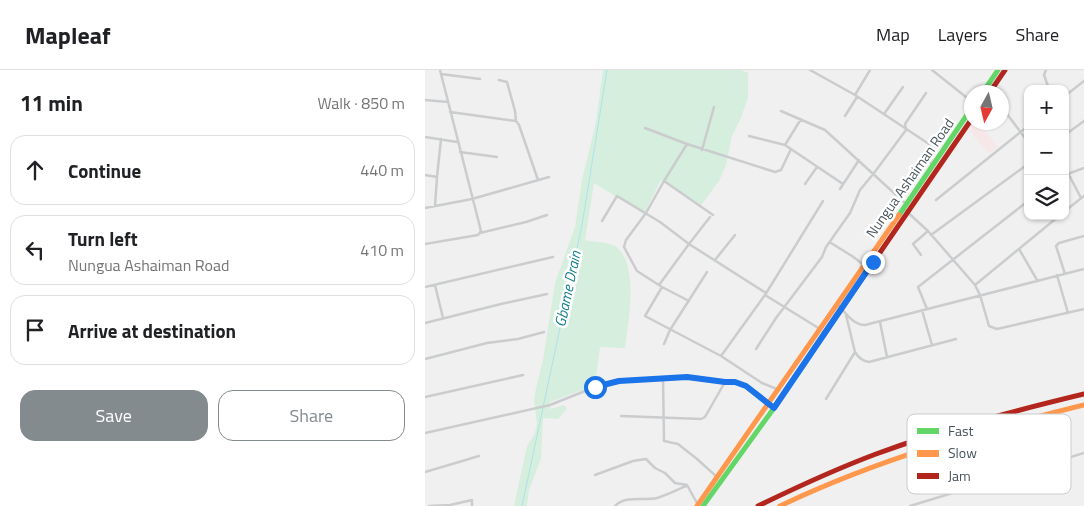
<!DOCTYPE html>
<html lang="en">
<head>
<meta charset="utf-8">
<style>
  :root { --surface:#fff; --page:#f2f2f2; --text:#202124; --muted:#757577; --line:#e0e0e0; --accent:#838b8f }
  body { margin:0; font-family:"Titillium Web",sans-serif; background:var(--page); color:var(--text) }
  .controls { position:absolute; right:15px; top:15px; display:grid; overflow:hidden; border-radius:10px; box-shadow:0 1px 4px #0004 }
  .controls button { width:45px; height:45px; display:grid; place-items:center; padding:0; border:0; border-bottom:1px solid var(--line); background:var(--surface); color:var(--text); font:25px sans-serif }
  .compass { position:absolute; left:539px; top:15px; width:45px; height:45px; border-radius:50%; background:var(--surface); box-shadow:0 1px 4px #0004; rotate:188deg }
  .stop { position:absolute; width:15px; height:15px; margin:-11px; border:4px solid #1a73e8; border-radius:50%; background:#fff }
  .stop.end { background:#1a73e8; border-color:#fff; box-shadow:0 1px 5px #0008 }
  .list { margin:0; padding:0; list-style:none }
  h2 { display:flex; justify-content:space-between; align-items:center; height:65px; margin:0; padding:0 20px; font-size:21px }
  h2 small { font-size:16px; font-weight:400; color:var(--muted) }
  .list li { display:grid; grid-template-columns:32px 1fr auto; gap:15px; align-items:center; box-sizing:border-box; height:70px; margin:0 10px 10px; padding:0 10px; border:1px solid var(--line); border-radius:15px }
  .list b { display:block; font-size:19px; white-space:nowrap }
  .list p { margin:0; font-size:16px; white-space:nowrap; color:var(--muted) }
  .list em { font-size:16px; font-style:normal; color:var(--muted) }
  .actions { display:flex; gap:10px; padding:15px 20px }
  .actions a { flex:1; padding:11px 0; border:1px solid var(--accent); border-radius:15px; text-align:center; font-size:18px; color:var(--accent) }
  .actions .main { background:var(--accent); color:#fff }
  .icon { flex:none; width:28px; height:28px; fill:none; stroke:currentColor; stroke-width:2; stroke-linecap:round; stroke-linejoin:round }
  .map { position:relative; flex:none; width:659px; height:436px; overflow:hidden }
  header { display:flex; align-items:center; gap:30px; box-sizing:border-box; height:70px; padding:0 25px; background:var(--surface); border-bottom:1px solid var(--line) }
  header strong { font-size:24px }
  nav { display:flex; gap:28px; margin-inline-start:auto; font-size:18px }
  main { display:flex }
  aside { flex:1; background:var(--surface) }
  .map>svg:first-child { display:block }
</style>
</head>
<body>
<header>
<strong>Mapleaf</strong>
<nav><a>Map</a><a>Layers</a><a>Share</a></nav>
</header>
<main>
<aside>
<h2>11 min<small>Walk · 850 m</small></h2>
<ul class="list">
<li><svg class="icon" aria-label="ahead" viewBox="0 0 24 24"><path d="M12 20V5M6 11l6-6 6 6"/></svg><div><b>Continue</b></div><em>440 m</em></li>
<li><svg class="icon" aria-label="left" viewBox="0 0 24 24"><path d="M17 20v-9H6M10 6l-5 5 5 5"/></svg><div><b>Turn left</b><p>Nungua Ashaiman Road</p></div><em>410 m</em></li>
<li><svg class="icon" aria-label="arrive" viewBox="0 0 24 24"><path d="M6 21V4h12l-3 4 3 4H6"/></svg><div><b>Arrive at destination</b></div></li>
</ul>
<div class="actions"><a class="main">Save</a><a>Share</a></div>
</aside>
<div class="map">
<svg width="659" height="436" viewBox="0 0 659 436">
  <rect width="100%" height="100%" fill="#f0f0f0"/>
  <path fill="#f6e8e8" d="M547,53H555L573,77L564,84L543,59Z"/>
  <path fill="#d6eedd" d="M178,0H316L323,3V27L316,48L307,66L301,95L294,111L276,135L236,110L219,144L169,113L160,170C170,173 181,171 190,176C215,193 203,253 200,278L175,277L170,315L125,332V339L139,335L142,339L133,349L118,348L116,389L104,420L102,436H89L102,376L110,363L112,354L109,330L111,318L118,290L130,213L150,157L157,110L171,52Z"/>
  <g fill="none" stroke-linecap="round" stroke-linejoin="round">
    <path stroke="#ace2ea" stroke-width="1" d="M97,436L157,155L182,0"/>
    <path stroke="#caccce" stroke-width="2.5" d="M385,0L430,25L510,78V81L505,92L507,96
      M507,0L546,31
      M621,0L619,5L624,19
      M16,4L55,9
      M74,10L82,12L90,41L91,51
      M430,25L445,0
      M640,26L659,11
      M0,30L23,32
      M576,36L603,72
      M356,41L400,60L481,134
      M25,42L91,51L94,55L113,110
      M459,44L478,17
      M420,46L432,27
      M220,58L262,74
      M640,65L659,51
      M324,66L360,75L418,114
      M0,67L32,72
      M360,75L376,49
      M277,80L289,37
      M35,82L72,87
      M643,103L656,128
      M0,105L12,107L10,136
      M640,105L659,98
      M12,107L16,69
      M239,111L262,74L350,102L356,100L366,79
      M380,114L392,97
      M415,119L434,90
      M511,130L603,56
      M0,138L47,129L124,107
      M478,138L503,161L550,215L555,225L564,256L572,259L659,239
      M640,141L659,126
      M285,147L264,174L341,223
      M177,151L192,126L235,152L264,174L234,215
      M55,163L101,152L122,145
      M506,165L603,94
      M406,173L427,186L439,195
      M0,174L53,165L56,161L15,0
      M594,179L612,210
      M496,185L488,174L503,161
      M290,190L310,165
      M640,204L631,176L634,173L659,166
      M632,205L643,243
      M10,215L18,248
      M550,215L634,146
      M0,217L128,187
      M237,217L220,246L296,286
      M340,225L395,259
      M264,231L237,217L212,201L199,177L201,170L221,143L239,111L288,145
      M412,234C420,242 428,255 440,255L659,199
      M502,239L493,217L603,131
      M497,240L507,275
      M421,245L430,282C433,287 437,291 444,292L531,269
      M455,252L462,287
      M0,253L76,234L122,224
      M239,274L245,260L282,202
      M331,279L351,248L397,187L401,177L425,143L435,120L449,103L481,60L480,54L501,23
      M0,289L62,273L93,269L119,262
      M238,308L239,371L253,374L272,389L292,407
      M354,320L337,313L296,286L340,225L398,131
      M0,327L98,305
      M401,329L430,282
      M196,346L276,349L280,347L300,312
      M0,363L125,335L170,317L194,311L216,309L262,307L300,312L310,311L321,316L349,338
      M0,402L54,386
      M170,405L208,391L221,389L230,398L240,403L250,413L262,415L273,435
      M4,436L25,435L47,430V436
      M190,436C200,425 219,431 232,428C242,425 252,420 261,416
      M485,436L659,383"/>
    <path stroke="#63d668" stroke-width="5" d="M558,22L573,0
      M474,145L546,39
      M278,436L349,338L399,264"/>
    <path stroke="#ff974d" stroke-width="5" d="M272,436L474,145
      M355,436C453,389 554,361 659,335"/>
    <path stroke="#b3261e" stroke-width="5" d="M565,22L580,0
      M399,264L546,50
      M333,436C372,417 411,399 451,384C519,359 589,341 659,324"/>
  </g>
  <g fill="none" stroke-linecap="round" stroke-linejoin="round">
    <path stroke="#1a73e8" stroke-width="6" d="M170,317L194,311L262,307L300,312H310L321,316L349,338L448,192"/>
  </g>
  <g text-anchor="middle" stroke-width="5" stroke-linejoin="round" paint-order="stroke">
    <g font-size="14" fill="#48545b" stroke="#fff">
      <text transform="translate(485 108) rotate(-55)" y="5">Nungua Ashaiman Road</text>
    </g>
    <g font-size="15" font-style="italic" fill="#137e8d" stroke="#fff">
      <text transform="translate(143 219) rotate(-78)" y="5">Gbame Drain</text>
    </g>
  </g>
  <rect x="482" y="344" width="164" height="80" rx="8" fill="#fff" stroke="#c8ccce" stroke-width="1"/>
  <rect x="492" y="358" width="22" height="6" fill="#63d668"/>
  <rect x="492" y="380" width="22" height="7" fill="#ff974d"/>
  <rect x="492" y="403" width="22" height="6" fill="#b3261e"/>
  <g font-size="14" fill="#48545b">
    <text x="523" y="366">Fast</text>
    <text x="523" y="388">Slow</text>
    <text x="523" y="411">Jam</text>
  </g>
</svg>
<div class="controls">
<button>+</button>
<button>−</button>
<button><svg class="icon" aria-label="layers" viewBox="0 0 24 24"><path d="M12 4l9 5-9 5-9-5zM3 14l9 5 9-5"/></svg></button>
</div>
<svg class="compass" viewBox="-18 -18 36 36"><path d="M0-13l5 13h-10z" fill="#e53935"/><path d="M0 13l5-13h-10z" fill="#757577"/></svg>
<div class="stop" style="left:170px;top:317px"></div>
<div class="stop end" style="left:448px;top:192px"></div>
</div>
</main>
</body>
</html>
